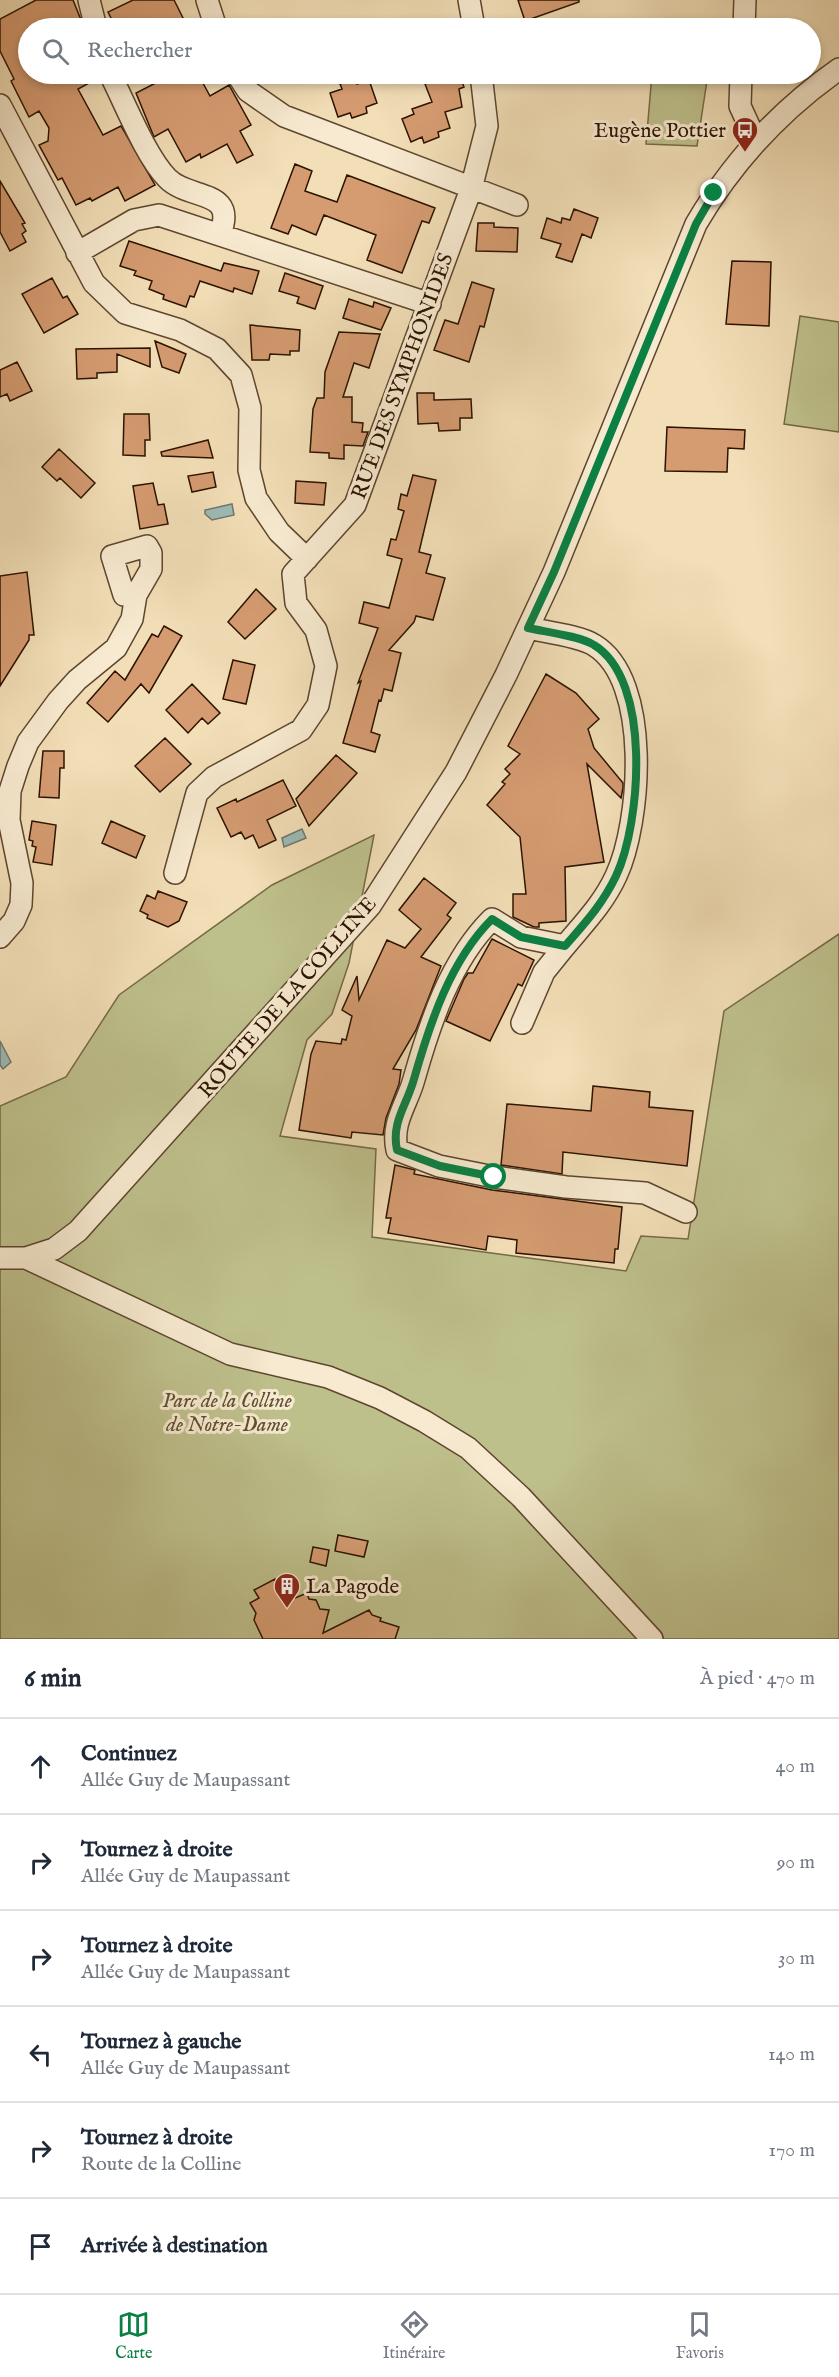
<!DOCTYPE html>
<html lang="fr">
<head>
<meta charset="utf-8">
<style>
  :root { --surface:#fff; --page:#f2f2f3; --text:#1f2937; --muted:#747a83; --line:#e0e1e3; --accent:#0b8043 }
  body { margin:0; font-family:"IM FELL English",serif; background:var(--page); color:var(--text) }
  .stop { position:absolute; width:18px; height:18px; margin:-14px; border:4px solid #0b8043; border-radius:50%; background:#fff }
  .stop.end { background:#0b8043; border-color:#fff; box-shadow:0 2px 6px #0008 }
  .list { margin:0; padding:0; list-style:none }
  h2 { display:flex; justify-content:space-between; align-items:center; height:78px; margin:0; padding:0 24px; font-size:26px }
  h2 small { font-size:20px; font-weight:400; color:var(--muted) }
  .list li { display:grid; grid-template-columns:39px 1fr auto; gap:18px; align-items:center; box-sizing:border-box; height:96px; padding:0 24px; border-top:2px solid var(--line) }
  .list b { display:block; font-size:22px; white-space:nowrap }
  .list p { margin:0; font-size:20px; white-space:nowrap; color:var(--muted) }
  .list em { font-size:20px; font-style:normal; color:var(--muted) }
  .icon { flex:none; width:33px; height:33px; fill:none; stroke:currentColor; stroke-width:2; stroke-linecap:round; stroke-linejoin:round }
  .map { position:relative; flex:none; width:839px; height:1639px; overflow:hidden }
  .search { position:absolute; background:var(--surface); box-shadow:0 3px 9px #0003; left:18px; right:18px; top:18px; height:66px; display:flex; align-items:center; gap:15px; box-sizing:border-box; padding:0 21px; border-radius:33px; color:var(--muted); font-size:22px }
  .sheet { height:654px; background:var(--surface) }
  nav { display:flex; justify-content:space-around; align-items:center; box-sizing:border-box; height:84px; border-top:2px solid var(--line); background:var(--surface); font-size:16px; color:var(--muted) }
  nav a { display:grid; justify-items:center; gap:3px }
  nav .on { color:var(--accent) }
  .map>svg:first-child { display:block }
</style>
</head>
<body>
<div class="map">
<svg width="839" height="1639" viewBox="0 0 839 1639">
  <rect width="100%" height="100%" fill="#f2deb7"/>
  <filter id="stains"><feTurbulence type="fractalNoise" baseFrequency=".00333" numOctaves="4"/><feColorMatrix values="0 0 0 0 .2 0 0 0 0 .09 0 0 0 0 .02 0 0 0 .5 -.17"/></filter>
  <radialGradient id="worn" r=".72"><stop offset=".6" stop-color="#630" stop-opacity="0"/><stop offset="1" stop-color="#630" stop-opacity=".3"/></radialGradient>
  <path fill="#bec08c" stroke="#756a46" stroke-width="1.5" d="M652,74H708L697,146L646,144Z
    M800,316L839,322V432L784,424Z
    M374,835L349,963L332,1014L307,1040L280,1136L376,1149L372,1237L626,1271L641,1236L688,1239L724,1011L839,934V1639H0V1106L66,1077L119,995L272,885Z"/>
  <path fill="#9dbbb6" stroke="#70786d" stroke-width="1.5" d="M232,504L234,515L212,520L205,514V510Z
    M302,829L306,838L284,847L282,838Z
    M0,1041L11,1062L3,1069L0,1065Z"/>
  <path fill="#d59b71" stroke="#2c1300" stroke-width="1.5" d="M36,0H73L81,20L65,28H28V74H97L98,78L78,89L103,135L121,126L155,185L125,201L118,187L92,201L90,198L76,205L62,178L58,180L39,145L48,141L49,128L39,111L29,117L11,81L14,79L0,51V19Z
    M133,0H174L186,24L177,28H116L108,12Z
    M518,0H579V2L525,21Z
    M173,74H198L210,96L229,85L251,125L240,131L253,155L237,163L227,144L201,158L200,154L186,162L168,129L154,137L136,93Z
    M427,74H459L464,87L459,89L462,107L445,112L450,128L438,132L439,137L424,143L422,137L411,142L402,119L414,114L412,109L432,102L425,84L430,82Z
    M355,79L357,84L369,80L377,103L366,107L367,113L352,118L350,113L338,117L330,93L342,89L340,84Z
    M295,164L312,171L305,191L337,202L347,175L435,208L429,223L422,221L402,273L367,260L376,235L324,215L316,235L292,225L288,234L271,228Z
    M0,181L25,223L22,224L26,231L22,234L26,242L10,251L0,232Z
    M574,209L598,218L591,238L582,234L572,262L556,257L561,244L541,238L547,218L561,223L562,218L570,220Z
    M478,223H494V227L518,228L517,252L476,251Z
    M129,241L221,271L224,263L259,271L252,294L234,288L233,292L200,281L194,297L190,296L186,307L163,299L164,295L149,289L152,281L134,275L136,271L120,266Z
    M732,261L771,262L769,326L726,324Z
    M285,273L323,286L315,309L297,303L299,297L279,291Z
    M52,278L63,298L67,296L78,314L44,333L22,294Z
    M472,282L494,289L484,327L480,326L469,362L434,350L445,320L458,324Z
    M349,299L373,307L374,302L391,308L381,330L343,318Z
    M250,325L300,330L299,351H290V355L270,354L269,360H252Z
    M339,332L380,334L369,368L354,363L343,397H352V422L363,423L362,432H368L363,446L344,445V459L329,458V453L310,452L313,409L317,398H324L325,372Z
    M155,341L186,354L179,373L162,367Z
    M150,348V367L117,354V372L97,373V378L77,379L76,349Z
    M17,362L32,391L10,401L7,394L0,397V370Z
    M417,393H434V400L471,399L472,418H460V430L439,431L438,423L418,424Z
    M124,414H149L150,440H145V456L123,455Z
    M667,427L745,430L744,449L728,448L727,472L665,471Z
    M208,440L213,458L162,456L161,452Z
    M59,449L95,483L81,498L60,478L57,481L42,467Z
    M213,472L216,487L192,492L188,476Z
    M413,475L436,480L419,552L431,555L426,573L445,578L433,620L416,616L414,622L389,650L401,653L392,691L384,689L381,701L379,700L371,732L380,735L375,752L343,743L361,681L358,683L378,628L359,623L364,602L389,608L402,559L387,555L391,539L396,540L404,511L398,509L401,494L407,496Z
    M296,481L326,483L324,505L295,503Z
    M153,483L158,505L164,504L168,524L140,529L133,486Z
    M27,572L34,635H29V640L0,686V576Z
    M256,589L276,609L245,639L228,622Z
    M164,626L182,636L149,693L141,684L108,722L87,703L115,671L125,680L152,634L158,637Z
    M233,660L255,665L246,704L223,699Z
    M546,674L576,693L599,719L588,729L594,748L623,783V788L621,798L587,764L604,862L565,867L566,921L539,923V927H534L513,917V894H526L520,837L487,805L505,784L502,782L510,774L505,769L520,754L508,746Z
    M192,684L220,713L208,724L202,718L188,733L166,710Z
    M165,738L191,764L160,792L135,766Z
    M43,751H64V768H60L59,798L39,797Z
    M336,755L357,773L309,826L296,799Z
    M283,780L296,806L267,820L276,840L259,848L253,835L245,839L241,832L231,837L217,808L236,799L237,802Z
    M32,821L56,825L52,865L33,862L36,847L32,846L33,841L29,840Z
    M111,821L145,836L136,858L102,843Z
    M424,878L456,903L447,915L451,918L421,957L441,966L416,1030L393,1069L401,1070L399,1084L386,1118L383,1135L352,1132L351,1138L299,1130L311,1054L316,1041L341,1044L342,1039L346,1040L352,1016L342,1010L357,976L359,1000L387,940L405,948L421,929L399,910Z
    M158,891L187,902L179,921L168,927L147,918L148,915L140,911L147,895L155,899Z
    M492,939L534,960L522,986L518,984L490,1041L446,1021L464,979L468,973H473Z
    M593,1086L650,1092L649,1107L693,1111L687,1166L563,1152L562,1174L501,1165L507,1104L591,1111Z
    M395,1165L415,1170L414,1174L492,1190L622,1207L618,1249H615L614,1263L516,1253L517,1240L488,1236L486,1250L388,1233L391,1218H386Z
    M338,1535L368,1541L364,1557L335,1551Z
    M313,1547L329,1550L326,1566L310,1562Z
    M275,1579L280,1587L289,1584L295,1598L307,1593L309,1599L316,1600L320,1609L329,1610L323,1633L369,1610L372,1615L381,1618L380,1621L399,1627L395,1639H263L254,1620L256,1613L250,1603L259,1598L254,1590Z"/>
  <g fill="none" stroke-linecap="round" stroke-linejoin="round">
    <g stroke="#5e462e" stroke-width="24">
      <path id="minor" d="M89,0L96,28
        M207,0L216,28
        M469,0L474,28
        M744,28L745,0
        M110,74C125,103 145,155 167,178C189,201 238,188 220,234
        M237,74L248,91L284,116L517,205
        M741,74L740,106L756,141
        M0,105L94,283L125,313L180,330L217,349L241,375L250,408L249,470L256,498L279,532L307,559
        M77,253L134,220L159,215L430,304
        M528,628C546,632 580,636 594,645C652,680 641,823 616,876C603,904 584,923 565,946L521,937L492,919C450,961 430,1023 414,1079C407,1105 391,1122 397,1150L439,1166L494,1177L566,1187L645,1193L686,1212
        M175,873L197,793L214,777L301,730L318,705L326,666L316,630L296,603L293,574L355,505L471,189L487,126L481,74
        M0,937L14,921L21,905L22,883L9,820L10,791L18,766L28,742L58,701L77,680L116,648L132,619L136,595L151,569V553L147,546L112,556L124,595H136
        M522,1023L544,972L565,946
        M0,1258H26L230,1354L328,1377L380,1398L424,1421L468,1448L521,1497L652,1639
        M26,1258L54,1249L78,1231L370,906L456,772L506,675L554,572L696,224C733,161 779,111 839,69"/>
    </g>
    <use href="#minor" stroke="#f7ead0" stroke-width="21"/>
  </g>
  <g fill="none" stroke-linecap="round" stroke-linejoin="round">
    <path stroke="#0b8043" stroke-width="8" d="M494,1177L440,1166L397,1150C391,1122 407,1105 414,1079C430,1023 450,961 492,919L521,937L565,946C585,923 602,905 616,876C641,823 652,680 594,645C580,636 546,632 528,628L554,572L696,224L714,193"/>
  </g>
  <defs>
    <g id="bus-pin" transform="scale(1.35)"><path d="M0 17L-7.5 6A9.5 9.5 0 1 1 7.5 6Z" fill="#8f2418" stroke="#f7ead0"/><path d="M-5-6H5V4H4V6H2V4H-2V6H-4V4H-5ZM-3.5-4V0h7V-4ZM-3.5 1.2v1.5H-2V1.2ZM2 1.2v1.5H3.5V1.2Z" fill="#fff"/></g>
    <g id="building-pin" transform="scale(1.35)"><path d="M0 17L-7.5 6A9.5 9.5 0 1 1 7.5 6Z" fill="#8f2418" stroke="#f7ead0"/><path d="M-4-6H4V6H1V3H-1V6H-4ZM-2.5-4.3h1.7v1.8h-1.7ZM.8-4.3h1.7v1.8H.8ZM-2.5-1h1.7V.8h-1.7ZM.8-1h1.7V.8H.8Z" fill="#fff"/></g>
  </defs>
  <g fill-rule="evenodd">
    <use href="#bus-pin" x="745" y="130"/>
    <use href="#building-pin" x="287" y="1586"/>
  </g>
  <g text-anchor="middle" stroke-width="6" stroke-linejoin="round" paint-order="stroke">
    <g font-size="21" fill="#2c1300" stroke="#f7ead0" text-anchor="end">
      <text x="726" y="137">Eugène Pottier</text>
      <text x="306" y="1593" text-anchor="start">La Pagode</text>
    </g>
    <g font-size="21" fill="#2c1300" stroke="#f7ead0">
      <text transform="translate(402 376) rotate(-70)" y="7">RUE DES SYMPHONIDES</text>
      <text transform="translate(287 997) rotate(-49)" y="7">ROUTE DE LA COLLINE</text>
    </g>
    <g font-size="21" font-style="italic" fill="#5f5031" stroke="#f7ead0">
      <text x="227" y="1407">Parc de la Colline<tspan x="227" dy="24">de Notre-Dame</tspan></text>
    </g>
  </g>
  <rect width="100%" height="100%" filter="url(#stains)"/>
  <rect width="100%" height="100%" fill="url(#worn)"/>
</svg>
<div class="stop" style="left:494px;top:1177px"></div>
<div class="stop end" style="left:714px;top:193px"></div>
<div class="search"><svg class="icon" aria-label="search" viewBox="0 0 24 24"><circle cx="10" cy="10" r="6"/><path d="M15 15l6 6"/></svg>Rechercher</div>
</div>
<section class="sheet">
<h2>6 min<small>À pied · 470 m</small></h2>
<ul class="list">
<li><svg class="icon" aria-label="ahead" viewBox="0 0 24 24"><path d="M12 20V5M6 11l6-6 6 6"/></svg><div><b>Continuez</b><p>Allée Guy de Maupassant</p></div><em>40 m</em></li>
<li><svg class="icon" aria-label="right" viewBox="0 0 24 24"><path d="M7 20v-9h11M14 6l5 5-5 5"/></svg><div><b>Tournez à droite</b><p>Allée Guy de Maupassant</p></div><em>90 m</em></li>
<li><svg class="icon" aria-label="right" viewBox="0 0 24 24"><path d="M7 20v-9h11M14 6l5 5-5 5"/></svg><div><b>Tournez à droite</b><p>Allée Guy de Maupassant</p></div><em>30 m</em></li>
<li><svg class="icon" aria-label="left" viewBox="0 0 24 24"><path d="M17 20v-9H6M10 6l-5 5 5 5"/></svg><div><b>Tournez à gauche</b><p>Allée Guy de Maupassant</p></div><em>140 m</em></li>
<li><svg class="icon" aria-label="right" viewBox="0 0 24 24"><path d="M7 20v-9h11M14 6l5 5-5 5"/></svg><div><b>Tournez à droite</b><p>Route de la Colline</p></div><em>170 m</em></li>
<li><svg class="icon" aria-label="arrive" viewBox="0 0 24 24"><path d="M6 21V4h12l-3 4 3 4H6"/></svg><div><b>Arrivée à destination</b></div></li>
</ul>
</section>
<nav>
<a class="on"><svg class="icon" aria-label="map" viewBox="0 0 24 24"><path d="M3 6l6-2 6 2 6-2v14l-6 2-6-2-6 2zM9 4v14M15 6v14"/></svg>Carte</a>
<a><svg class="icon" aria-label="directions" viewBox="0 0 24 24"><path d="M12 3l9 9-9 9-9-9zM9 14v-3h6M13 9l2 2-2 2"/></svg>Itinéraire</a>
<a><svg class="icon" aria-label="saved" viewBox="0 0 24 24"><path d="M7 4h10v16l-5-4-5 4z"/></svg>Favoris</a>
</nav>
</body>
</html>
